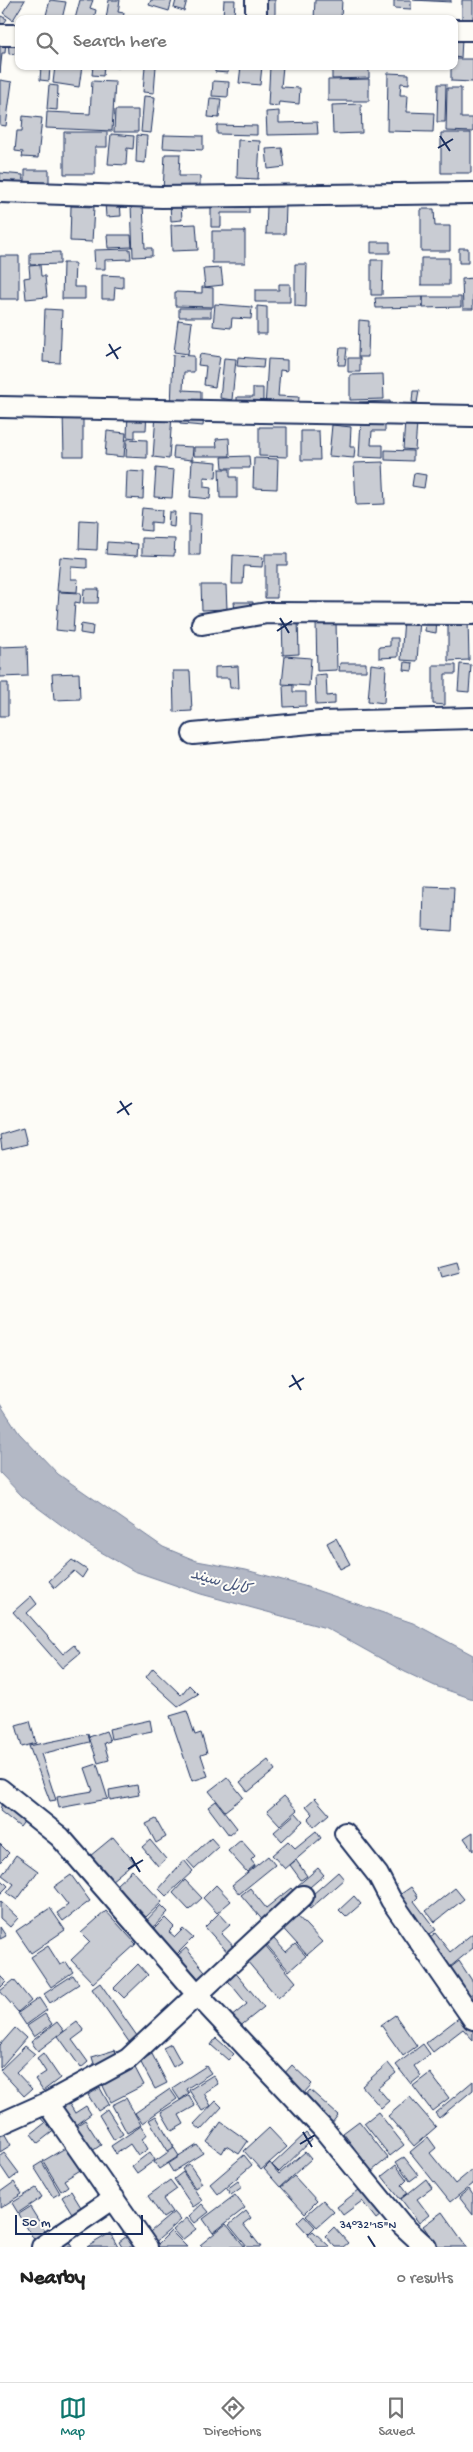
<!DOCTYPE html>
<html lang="en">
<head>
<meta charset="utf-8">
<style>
  :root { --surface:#fff; --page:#f6f6f6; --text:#222; --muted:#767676; --line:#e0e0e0; --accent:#0f766e }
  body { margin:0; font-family:"Gochi Hand","Playpen Sans Arabic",sans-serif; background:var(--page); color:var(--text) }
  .scale { position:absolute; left:15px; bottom:12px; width:128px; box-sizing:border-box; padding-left:5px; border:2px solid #1b2f5e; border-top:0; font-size:14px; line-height:18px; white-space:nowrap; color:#1b2f5e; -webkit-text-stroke:4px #fdfcf7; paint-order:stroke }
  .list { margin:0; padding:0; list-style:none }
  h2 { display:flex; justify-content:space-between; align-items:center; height:65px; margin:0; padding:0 20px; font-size:21px }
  h2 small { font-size:16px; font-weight:400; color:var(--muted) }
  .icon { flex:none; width:28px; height:28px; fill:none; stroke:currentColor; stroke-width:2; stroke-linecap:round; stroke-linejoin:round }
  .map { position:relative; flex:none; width:473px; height:2247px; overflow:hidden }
  .search { position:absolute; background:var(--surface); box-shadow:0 1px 4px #0004; left:15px; right:15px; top:15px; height:55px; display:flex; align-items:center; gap:12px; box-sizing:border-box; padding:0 18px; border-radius:10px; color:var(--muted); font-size:19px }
  .sheet { height:135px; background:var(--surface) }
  nav { display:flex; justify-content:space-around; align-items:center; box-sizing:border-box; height:70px; border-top:1px solid var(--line); background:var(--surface); font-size:14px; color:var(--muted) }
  nav a { display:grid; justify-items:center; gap:2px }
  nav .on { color:var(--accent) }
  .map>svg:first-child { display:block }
</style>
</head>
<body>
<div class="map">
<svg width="473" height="2247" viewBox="0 0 473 2247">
  <rect width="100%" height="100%" fill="#fdfcf7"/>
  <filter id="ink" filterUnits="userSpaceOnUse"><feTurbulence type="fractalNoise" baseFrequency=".02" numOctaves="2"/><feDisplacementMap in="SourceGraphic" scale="10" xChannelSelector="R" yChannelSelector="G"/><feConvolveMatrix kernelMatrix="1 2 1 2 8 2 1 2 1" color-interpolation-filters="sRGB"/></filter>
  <g filter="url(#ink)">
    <path fill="#b3b8c5" stroke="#76819c" d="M0,1404L19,1433L58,1474L163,1547L197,1561L246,1570L304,1586L413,1623L473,1655V1699L435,1686L405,1672L326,1628L201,1594L134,1571L87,1544L22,1496L0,1473Z"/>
    <path fill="#c9ccd3" stroke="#1b2f5e" d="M12,0H25L13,20L3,13Z
      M50,0L66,2L62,19H45Z
      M80,0H93L90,8L96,10L94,19H75Z
      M109,0H120L118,12L124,13L123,19H106Z
      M151,0H172L169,11L149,5Z
      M176,0H187L184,11L174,8Z
      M224,0H235L234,17H223Z
      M262,0H275V18L284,19H262Z
      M315,0H342L341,19H314Z
      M394,0H411V9L394,8Z
      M413,0H451V2Z
      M462,0H473V23H462Z
      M1,16L7,19L0,29V17Z
      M454,37L462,38L461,58L454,57Z
      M8,38H19V53L9,54Z
      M0,40L6,41L5,53H2L0,73Z
      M454,59H473V82L451,81V66H454Z
      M41,66H50L49,81L40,80Z
      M55,66H82L79,87L53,83Z
      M93,66H119V68L104,66L103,76L92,75Z
      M145,66H156L154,93L143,92Z
      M215,66H228V73L215,72Z
      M241,66H262L260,85L239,83Z
      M270,66H283L281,87L300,88L299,104L279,102L278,106L268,105Z
      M332,66H369V78L332,79Z
      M388,73L409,74V84L401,83L400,95H408L407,112L434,113L433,132L387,131Z
      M369,79V101H328V80Z
      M0,80L12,82L6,126L0,125Z
      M92,81L115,82L112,131L46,128L47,112L90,114Z
      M213,81L229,82L228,97L212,96Z
      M438,84H446L445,122H437Z
      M49,85L58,86L57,110L47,109Z
      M447,88H461V118H473V132L446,131Z
      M144,96L155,97L151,133L141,132Z
      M210,98L221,99L219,118L208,117Z
      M361,104L362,133L333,134L332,105Z
      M115,110H138V132H114Z
      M279,111V123L317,122L318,134L267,135L266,112Z
      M23,116L42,118L38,158L22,157L23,152L15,151L17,131H22Z
      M217,125L257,126V135L217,134Z
      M64,132H107V147H95V174H64Z
      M441,133H471V173H441Z
      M111,134L134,136L133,149L127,148L126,165L108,164Z
      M137,135L147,136L145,163L136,162Z
      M164,135L203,136V150L163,148Z
      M238,140L260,141L258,179L237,178Z
      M282,148L285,167L268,169L266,149Z
      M165,154H180L179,176H200V192L163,191Z
      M25,170H49V186H25Z
      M0,173L23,175L22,188L0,187Z
      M120,201L121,216L106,217L105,202Z
      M181,203L182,220L171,221L170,204Z
      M131,204H143L145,248H152V256L133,257Z
      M211,204H249V213H221V227H211Z
      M267,205L286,206L285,234H266Z
      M71,206L94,207L92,242L70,241Z
      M421,209H434L435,226H450V251H421Z
      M196,224L198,250L172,251L171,225Z
      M212,231H245V263H212Z
      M107,235H131L132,247L108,248Z
      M371,242H390V253H371Z
      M459,248H468V263H459Z
      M130,249L131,259L105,260V269H95L94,250Z
      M60,252V264L30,265V253Z
      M0,256H19V299H0Z
      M421,258H449V285H421Z
      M371,260H383L382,295H371Z
      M63,263H75L74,287H85V299H62Z
      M295,264H307L306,307L295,306Z
      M40,265L41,276H45L47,297L26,299L24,278L30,277L29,266Z
      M221,268L223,285L205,287L203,269Z
      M102,275L123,276V288L115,287L114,299H102Z
      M473,278V309H463L462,279Z
      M279,284H290V302H255V290H279Z
      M202,287L213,288V307L175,306V292L202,293Z
      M423,297H461V307L423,308Z
      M423,297V307L376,308L375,298Z
      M215,304L252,307L251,319L232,318L231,328L213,326Z
      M257,306L267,307V334H257Z
      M179,308H211V317H179Z
      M45,309L62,310L60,363L43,362Z
      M178,320L192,322L188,354L174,352Z
      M359,320L369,321L368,357H358Z
      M340,348H347L345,365H338Z
      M200,354L220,357L215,387L204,385L206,366L198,365Z
      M173,355L194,356V372H184L183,390L201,391V408L171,407Z
      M238,357L264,359L263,368L237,366Z
      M224,358L236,359L232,400L220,398Z
      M348,358H360V372H348Z
      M268,359L287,360V371L280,370L278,396L299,397L298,410L265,408Z
      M383,374L384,399L350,400V375Z
      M253,388H263V408H237V397H253Z
      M413,391H419L417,403L412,402Z
      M390,401L391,412L359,413V402Z
      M128,411L147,412L146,430H135V438L127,437Z
      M63,412H83V456H64Z
      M156,414L172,415L169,459L153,457Z
      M180,415L204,417L203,426L180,424Z
      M361,419L385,420V431H372L371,445H383V458L359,457Z
      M405,422L417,423L415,450L403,449Z
      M332,425L351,427L350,447H355L354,458L329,456Z
      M259,427H287V457L259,456Z
      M107,431L126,433L124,457L105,455Z
      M301,431H319L320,460H301Z
      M229,438L230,456H194V447H217L216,439Z
      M127,439L147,440V458L126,457Z
      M174,446L193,447L192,460L173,458Z
      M385,450L413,451V461L385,460Z
      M249,456L250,468H223L222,457Z
      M254,458L278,459L277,489L253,488Z
      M192,460L217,462L216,478L204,477V487L211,488L210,499L190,497Z
      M383,462L385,504L356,505L354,463Z
      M156,468L174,470L172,498L154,497Z
      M219,469H230V477H237V498H220Z
      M127,471L144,472L143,499L126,498Z
      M414,473L426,475L424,488L412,486Z
      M142,508L162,510L161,523L151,522V531L140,530Z
      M169,512H175L174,527L168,526Z
      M189,513L201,514L200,555H189Z
      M80,520L98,521L97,550L79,549Z
      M142,538L175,539L174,556L142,555Z
      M107,542L138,544L137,556L106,554Z
      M265,554H287V565H277V598H265Z
      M233,555L263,557L262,567L244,566L243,584H232Z
      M60,557L87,559V568L71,567V579H78L77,592L57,591Z
      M201,585H226L227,609L202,610Z
      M84,589H99L98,603H83Z
      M59,592L81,593L80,603L75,602L73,632L56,630Z
      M234,602H253V612H235Z
      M404,618L420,619L417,661L401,660Z
      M426,618L437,620L436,633L425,631Z
      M298,619L299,654L283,655L282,620Z
      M448,620H468L469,660L448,661Z
      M336,621L337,670L317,671L316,622Z
      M81,624L93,626L92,635L80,633Z
      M390,638H398V657L379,658V647L390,646Z
      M27,646L28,676L0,677V647Z
      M285,656L311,658L309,686L282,684Z
      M405,662L413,663L412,671L404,670Z
      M340,663H366V671H339Z
      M371,664L386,666L384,703L368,701Z
      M460,664L471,665L469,692L458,691Z
      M433,665H456V674H445V705L433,704Z
      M238,666L239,688H230L229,678H215V667Z
      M173,671H190L192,711L174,712Z
      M79,673L80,699L54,700L52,674Z
      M326,674L327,696L335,695V704L316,705L315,675Z
      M0,683H8V716H0Z
      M293,685V692H306V706L284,707L283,686Z
      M424,886L454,887L452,931L423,929Z
      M23,1128L27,1144L2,1150L0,1135Z
      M456,1263L459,1273L440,1278L437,1268Z
      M336,1538L350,1564L340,1569L327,1543Z
      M72,1560L87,1570L82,1578L74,1571L55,1588L49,1581Z
      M31,1596L37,1604L27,1613L63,1654L74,1645L80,1653L62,1668L13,1612Z
      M153,1668L181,1695L189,1685L198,1694L178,1706L146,1677Z
      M187,1711L195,1735L201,1733L207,1753L201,1755L208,1776L192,1781L170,1716Z
      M150,1720L152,1731L111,1739L109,1729Z
      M30,1721L36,1743L22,1747L16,1725Z
      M106,1731L110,1741L104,1743L109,1760L98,1763L89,1737Z
      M88,1734L90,1742L41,1754L56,1800L50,1801L29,1746Z
      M268,1760L275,1770L248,1792L240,1782Z
      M97,1764L108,1799L59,1808L57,1797L93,1791L85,1768Z
      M227,1777L243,1797L225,1811L209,1791Z
      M137,1785L139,1795L110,1800L109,1790Z
      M284,1796L297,1810L280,1825L267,1811Z
      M315,1798L329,1814L314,1827L308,1819L313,1814L306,1806Z
      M2,1801L26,1819L20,1827L0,1811Z
      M216,1801L237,1828L229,1835L208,1807Z
      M296,1813L303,1821L282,1841L274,1832Z
      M156,1819L166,1837L156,1843L146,1824Z
      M316,1831L321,1838L285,1869L272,1855L288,1841L295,1848Z
      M473,1832V1851L464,1838Z
      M113,1837L134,1862L111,1881L90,1856Z
      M211,1838L219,1847L195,1869L187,1860Z
      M150,1840L166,1859L158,1866L142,1847Z
      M241,1840L255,1856L251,1860L255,1865L247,1872L228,1851Z
      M0,1844L9,1853L0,1862Z
      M16,1855L38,1871L17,1900L7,1893L14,1884L2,1875Z
      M268,1856L275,1865L239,1894L232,1885Z
      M184,1860L193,1871L166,1896L159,1889Z
      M296,1860L307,1876L301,1880L290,1865Z
      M318,1868L324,1875L303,1893L297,1886Z
      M132,1870L162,1902L146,1917L116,1885Z
      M338,1872L344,1879L310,1909L304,1902Z
      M71,1875L90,1901L63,1921L57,1913L68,1905L54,1887Z
      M0,1878L8,1886L0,1894Z
      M185,1880L202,1898L189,1910L173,1893Z
      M216,1885L231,1901L217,1913L203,1898Z
      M411,1887L418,1897L414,1901L436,1930L427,1936L398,1896Z
      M250,1888L266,1908L291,1888L298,1897L265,1923L241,1895Z
      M455,1888L464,1899L435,1922L426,1911Z
      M354,1896L361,1904L346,1917L339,1910Z
      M0,1901L18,1918L10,1927L0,1918Z
      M161,1905L168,1912L151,1930L144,1923Z
      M50,1908L65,1930L31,1953L16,1931Z
      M292,1910L322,1942L307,1955L278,1923Z
      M106,1911L136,1944L93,1983L71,1960L90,1942L81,1933Z
      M219,1913L230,1925L221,1933L237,1950L231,1956L205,1927Z
      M165,1918L174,1927L169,1932L175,1937L183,1929L193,1938L177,1954L153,1930Z
      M0,1927L6,1936L0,1939Z
      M435,1933L450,1952L473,1933V1948L450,1967L428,1939Z
      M273,1938L286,1952L295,1944L306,1956L289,1971L266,1944Z
      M265,1945L296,1982L278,1998L247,1961Z
      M48,1946L60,1965L66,1962L73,1972L51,1987L31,1957Z
      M186,1948L209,1976L202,1983L178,1955Z
      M459,1961L473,1982V2000L450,1968Z
      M138,1964L148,1975L124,1998L114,1988Z
      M234,1971L264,2007L233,2032L225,2022L247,2004L225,1977Z
      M73,1975L79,1984L50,2003L44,1994Z
      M0,1976L6,1982L0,1988Z
      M14,1980L31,2001L18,2012L0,1991Z
      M100,1983L142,2043L134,2049L92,1989Z
      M39,1998L47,2010L26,2025L18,2013Z
      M465,2013L473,2024V2040L463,2029L433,2052L426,2043Z
      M45,2014L52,2024L34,2037L27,2026Z
      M395,2015L417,2046L403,2056L381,2025Z
      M57,2022L64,2031L38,2051L31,2042Z
      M77,2022L84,2031L72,2040L88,2062L81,2068L58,2036Z
      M15,2028L26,2038L0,2068V2045Z
      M216,2038L234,2054L228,2060L211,2045Z
      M171,2044L181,2062L173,2067L163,2048Z
      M423,2044L430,2054L414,2066L421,2076L411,2084L396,2065Z
      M25,2046L35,2054L16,2072L32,2089L24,2096L0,2070Z
      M115,2050L118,2059L95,2067L92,2057Z
      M43,2053L60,2078L43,2091L35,2079L46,2072L37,2058Z
      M152,2054L167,2083L155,2089L140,2061Z
      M388,2063L396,2073L378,2088L389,2101L381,2108L362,2086Z
      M133,2064L144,2085L111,2102L100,2080Z
      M292,2065L312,2084L303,2094L283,2075Z
      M206,2066L211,2073L186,2089L189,2093L180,2100L172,2088Z
      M430,2073L449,2098L432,2111L413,2086Z
      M213,2075L218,2084L204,2093L211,2106L202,2111L189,2090Z
      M473,2081V2090L439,2118L435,2113Z
      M100,2088L109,2104L98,2111L88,2095Z
      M170,2089L177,2099L142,2123L135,2113Z
      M310,2090L338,2115L332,2123L303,2098Z
      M189,2095L195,2106L179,2115L184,2124L172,2131L161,2112Z
      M65,2097L75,2113L86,2106L91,2114L71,2128L55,2104Z
      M410,2097L436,2127L414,2146L388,2116Z
      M126,2098L141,2125L127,2133L112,2105Z
      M216,2101L222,2107L201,2130L194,2124Z
      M47,2108L60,2126L38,2143L31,2134L45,2123L38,2115Z
      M107,2109L123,2134L114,2140L99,2115Z
      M378,2112L404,2145L390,2156L364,2123Z
      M156,2116L174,2147L168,2151L149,2120Z
      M85,2120L101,2145L89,2153L73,2128Z
      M359,2121L388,2158L372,2171L343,2133Z
      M221,2122L248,2141L239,2154L226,2146L222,2153L207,2142Z
      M141,2126L147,2135L142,2139L148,2149L138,2156L130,2144L116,2154L111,2146Z
      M269,2128L287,2147L261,2170L244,2151Z
      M4,2133L11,2145L0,2152V2136Z
      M306,2133L312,2140L279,2172L272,2165Z
      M428,2137L436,2148L430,2153L455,2184L473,2169V2184L450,2202L410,2152Z
      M74,2143L87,2166L64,2180L68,2186L61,2191L43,2161Z
      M197,2145L203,2153L173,2172L168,2164Z
      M174,2148L179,2156L159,2169L154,2162Z
      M150,2152L155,2160L137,2173L132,2166Z
      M305,2152L311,2159L280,2187L264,2169L270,2163L279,2174Z
      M4,2153L19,2173L10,2180L0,2165V2156Z
      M244,2155L252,2165L218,2194L210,2184Z
      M404,2157L418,2175L410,2181L396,2162Z
      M42,2162L60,2193L53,2197L34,2167Z
      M189,2164L202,2183L195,2188L182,2169Z
      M396,2165L407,2180L402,2185L408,2193L400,2199L382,2176Z
      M183,2172L202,2201L193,2207L174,2179Z
      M294,2176L317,2201L305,2213L281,2187Z
      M426,2179L432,2188L417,2199L429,2215L419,2223L401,2199Z
      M170,2180L177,2189L163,2199L172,2212L163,2218L148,2196Z
      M238,2181L242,2187L231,2195L227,2189Z
      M14,2182L22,2194L0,2208V2192Z
      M364,2186L385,2212L376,2219L362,2201L343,2215L337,2207Z
      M36,2188L42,2197L18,2213L12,2203Z
      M469,2189L473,2195V2215L459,2197Z
      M71,2191L84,2212L75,2218L62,2197Z
      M235,2195L245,2208L213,2233L203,2219Z
      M323,2200L334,2212L317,2227L306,2215Z
      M202,2204L209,2212L195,2223L189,2216Z
      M30,2207L48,2236L36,2243L19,2214Z
      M246,2211L251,2218L243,2224L261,2247H247L229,2225Z
      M174,2212L181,2220L152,2245L145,2236Z
      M442,2212L467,2247H438L423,2226Z
      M304,2215L315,2227L308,2234L297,2222Z
      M187,2218L196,2229L182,2240L173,2230Z
      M226,2224L245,2247H202L200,2245Z
      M334,2227L348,2243L343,2247H335L325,2236Z
      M171,2231L187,2247H155Z
      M313,2231L330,2247H318L308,2235Z
      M110,2233L118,2247H87Z
      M131,2233L142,2247H122L119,2242Z
      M64,2234L72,2247H61L56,2239Z"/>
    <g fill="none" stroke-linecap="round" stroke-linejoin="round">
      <g stroke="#1b2f5e" stroke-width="24">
        <path id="minor" d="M256,19V0
          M454,30H473
          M0,35H19
          M0,192L162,197L473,193
          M0,407L473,416
          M202,624L267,613L473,614
          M193,734L321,722L473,718
          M0,1789L60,1837L196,1993L325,2131L402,2225L426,2247
          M345,1833L378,1875L391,1900L473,2019
          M47,2103L147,2247
          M0,2124L47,2103L128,2059L303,1896
          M42,2247L114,2198"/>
      </g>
      <use href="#minor" stroke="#fdfcf7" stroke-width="20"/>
    </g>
  </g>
  <path fill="none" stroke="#1b2f5e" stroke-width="2" d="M440,136L450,151M438,148L453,139M109,344L118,359M106,356L121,347M280,618L289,633M277,631L292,621M120,1101L129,1115M117,1113L132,1103M292,1375L301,1390M289,1387L304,1378M131,1857L140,1872M128,1869L143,1860M303,2132L312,2147M300,2144L315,2135M368,2236L375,2247"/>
  <g text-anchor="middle" stroke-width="4" stroke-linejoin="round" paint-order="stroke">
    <g font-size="16" font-style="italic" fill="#49587d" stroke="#fdfcf7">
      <text transform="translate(221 1580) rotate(16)" y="6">کابل سيند</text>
    </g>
  </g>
  <g font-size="12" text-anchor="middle" fill="#1b2f5e" stroke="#fdfcf7" stroke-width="4" stroke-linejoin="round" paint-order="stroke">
    <text x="368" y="2228">34°32'15"N</text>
  </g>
</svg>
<div class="scale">50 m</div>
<div class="search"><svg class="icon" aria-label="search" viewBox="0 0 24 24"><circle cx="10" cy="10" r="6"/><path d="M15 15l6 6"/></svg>Search here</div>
</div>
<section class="sheet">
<h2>Nearby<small>0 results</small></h2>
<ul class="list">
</ul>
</section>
<nav>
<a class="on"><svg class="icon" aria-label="map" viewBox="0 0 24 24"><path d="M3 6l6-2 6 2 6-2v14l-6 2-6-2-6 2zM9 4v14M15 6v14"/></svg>Map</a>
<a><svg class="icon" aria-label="directions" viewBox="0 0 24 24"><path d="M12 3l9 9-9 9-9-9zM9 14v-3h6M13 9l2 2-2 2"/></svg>Directions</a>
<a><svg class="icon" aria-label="saved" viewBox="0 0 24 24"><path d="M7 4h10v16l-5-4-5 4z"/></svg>Saved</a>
</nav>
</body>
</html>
